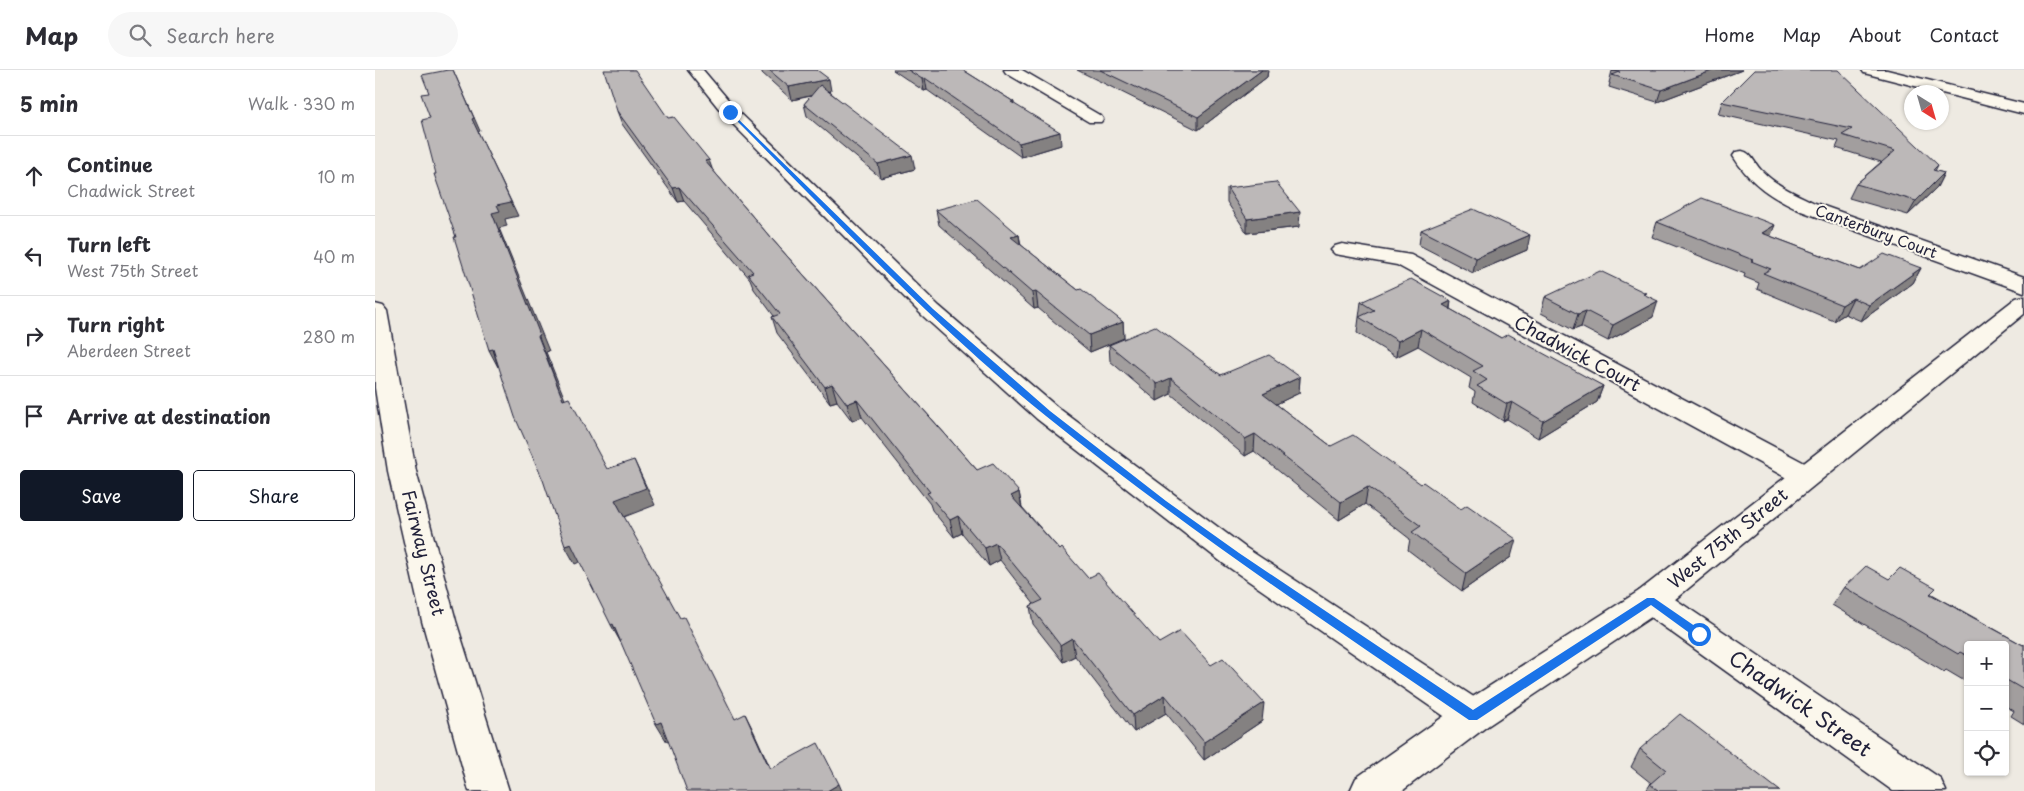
<!DOCTYPE html>
<html lang="en">
<head>
<meta charset="utf-8">
<style>
  :root { --surface:#fff; --page:#f7f7f7; --text:#2b2b33; --muted:#7c7c81; --line:#e1e1e2; --accent:#111827 }
  body { margin:0; font-family:"Playpen Sans",sans-serif; background:var(--page); color:var(--text) }
  .controls { position:absolute; right:15px; bottom:15px; display:grid; overflow:hidden; border-radius:5px; box-shadow:0 1px 4px #0004 }
  .controls button { width:45px; height:45px; display:grid; place-items:center; padding:0; border:0; border-bottom:1px solid var(--line); background:var(--surface); color:var(--text); font:25px sans-serif }
  .compass { position:absolute; left:1529px; top:15px; width:45px; height:45px; border-radius:50%; background:var(--surface); box-shadow:0 1px 4px #0004; rotate:143deg }
  .stop { position:absolute; width:15px; height:15px; margin:-11px; border:4px solid #1a73e8; border-radius:50%; background:#fff }
  .stop.end { background:#1a73e8; border-color:#fff; box-shadow:0 1px 5px #0008 }
  .list { margin:0; padding:0; list-style:none }
  h2 { display:flex; justify-content:space-between; align-items:center; height:65px; margin:0; padding:0 20px; font-size:21px }
  h2 small { font-size:16px; font-weight:400; color:var(--muted) }
  .list li { display:grid; grid-template-columns:32px 1fr auto; gap:15px; align-items:center; box-sizing:border-box; height:80px; padding:0 20px; border-top:1px solid var(--line) }
  .list b { display:block; font-size:19px; white-space:nowrap }
  .list p { margin:0; font-size:16px; white-space:nowrap; color:var(--muted) }
  .list em { font-size:16px; font-style:normal; color:var(--muted) }
  .actions { display:flex; gap:10px; padding:15px 20px }
  .actions a { flex:1; padding:11px 0; border:1px solid var(--accent); border-radius:5px; text-align:center; font-size:18px; color:var(--accent) }
  .actions .main { background:var(--accent); color:#fff }
  .icon { flex:none; width:28px; height:28px; fill:none; stroke:currentColor; stroke-width:2; stroke-linecap:round; stroke-linejoin:round }
  .map { position:relative; flex:none; width:1649px; height:721px; overflow:hidden }
  header { display:flex; align-items:center; gap:30px; box-sizing:border-box; height:70px; padding:0 25px; background:var(--surface); border-bottom:1px solid var(--line) }
  header strong { font-size:24px }
  nav { display:flex; gap:28px; margin-inline-start:auto; font-size:18px }
  .search { width:350px; height:45px; background:var(--page); display:flex; align-items:center; gap:12px; box-sizing:border-box; padding:0 18px; border-radius:28px; color:var(--muted); font-size:19px }
  main { display:flex }
  aside { flex:1; background:var(--surface) }
  .map>svg:first-child { display:block }
</style>
</head>
<body>
<header>
<strong>Map</strong>
<div class="search"><svg class="icon" aria-label="search" viewBox="0 0 24 24"><circle cx="10" cy="10" r="6"/><path d="M15 15l6 6"/></svg>Search here</div>
<nav><a>Home</a><a>Map</a><a>About</a><a>Contact</a></nav>
</header>
<main>
<aside>
<h2>5 min<small>Walk · 330 m</small></h2>
<ul class="list">
<li><svg class="icon" aria-label="ahead" viewBox="0 0 24 24"><path d="M12 20V5M6 11l6-6 6 6"/></svg><div><b>Continue</b><p>Chadwick Street</p></div><em>10 m</em></li>
<li><svg class="icon" aria-label="left" viewBox="0 0 24 24"><path d="M17 20v-9H6M10 6l-5 5 5 5"/></svg><div><b>Turn left</b><p>West 75th Street</p></div><em>40 m</em></li>
<li><svg class="icon" aria-label="right" viewBox="0 0 24 24"><path d="M7 20v-9h11M14 6l5 5-5 5"/></svg><div><b>Turn right</b><p>Aberdeen Street</p></div><em>280 m</em></li>
<li><svg class="icon" aria-label="arrive" viewBox="0 0 24 24"><path d="M6 21V4h12l-3 4 3 4H6"/></svg><div><b>Arrive at destination</b></div></li>
</ul>
<div class="actions"><a class="main">Save</a><a>Share</a></div>
</aside>
<div class="map">
<svg width="1649" height="721" viewBox="0 0 1649 721">
  <rect width="100%" height="100%" fill="#eeeae2"/>
  <filter id="ink" filterUnits="userSpaceOnUse"><feTurbulence type="fractalNoise" baseFrequency=".02" numOctaves="2"/><feDisplacementMap in="SourceGraphic" scale="10" xChannelSelector="R" yChannelSelector="G"/><feConvolveMatrix kernelMatrix="1 2 1 2 8 2 1 2 1" color-interpolation-filters="sRGB"/></filter>
  <g filter="url(#ink)">
    <g fill="none" stroke-linecap="round" stroke-linejoin="round">
      <g stroke="#22223b" stroke-width="3">
        <path id="minor" d="M313,0H328L361,39L564,236L682,337L871,478L1111,635L1117,646L1111,657L1098,662L1085,657L849,494L662,349L548,246L349,45Z
          M629,0H647L726,46L728,49L726,52H714L631,3Z
          M1487,0H1512L1649,34V44L1489,3Z
          M1367,81C1377,83 1379,93 1386,100C1400,115 1421,124 1440,133L1649,207V222L1426,141C1397,128 1375,114 1358,86L1361,82Z
          M967,174L1036,185L1441,399L1446,406L1441,413L1431,416L1421,413L1022,195L960,184L956,180L960,176Z
          M0,234L8,236L12,241L41,401L81,551L134,721H94L47,551L13,401L0,318Z
          M1276,517L1288,521L1565,708L1571,721H1518L1264,539L1259,530L1264,521Z"/>
      </g>
      <g stroke="#22223b" stroke-width="3">
        <path id="secondary" d="M1649,226V244L1288,539L1111,657L1027,721H975L981,708L1085,635L1264,521L1641,228Z"/>
      </g>
      <use href="#minor" fill="#fbf7ec" fill-rule="evenodd"/>
      <use href="#secondary" fill="#fbf7ec" fill-rule="evenodd"/>
    </g>
    <path fill="#a29e9e" stroke="#22223b" d="M387,0H442L456,21L455,22L540,99L506,108L432,46L429,34L436,26L417,30L387,3Z
      M518,0H588L639,32V34L686,75L646,87L552,20L549,21Z
      M702,0H893L892,7L823,60Z
      M1238,0H1367L1282,32L1234,17L1235,13H1234L1237,1Z
      M1379,0L1563,95L1560,101L1569,103L1562,117L1533,145L1474,128L1481,114L1506,92L1461,78L1464,71L1343,44L1347,32Z
      M242,41L293,48L396,168L602,400L644,422L647,437L685,480L713,508L784,573L887,651L829,690L791,643L759,662L700,586L688,592L658,554L655,536L659,534L625,490L614,496L587,463L579,467L557,440L555,434L487,347L477,351L462,331L455,333L402,263L397,247L399,246L379,219L375,209L309,131L303,132L247,54Z
      M852,118L924,157L872,163L852,132Z
      M561,140L644,165L646,175L703,220L748,252L749,268L715,282L663,238L659,239L564,155Z
      M1282,152L1395,166L1485,200L1546,198L1538,213L1486,251L1470,244L1459,251L1382,219L1384,213L1369,207L1370,204L1277,167Z
      M1046,160L1152,180L1098,203L1044,175Z
      M1270,225L1278,247L1233,271L1206,257L1198,260L1166,243L1170,227Z
      M1076,231L1075,239L1126,268L1228,316L1222,332L1163,368L1132,349L1128,351L1098,332L1100,322L1094,318L1096,308L1043,276L1021,287L982,263L986,232Z
      M734,275L846,305L925,307L924,323L901,334L956,376L1136,487L1087,521L1033,480L1035,469L990,434L964,450L879,381L870,386L796,324L782,331L735,291Z
      M1514,509L1557,524L1648,575L1649,574V654L1636,646L1639,641L1630,636V575H1593V613L1571,600L1569,602L1457,535L1469,517Z
      M1265,679L1405,721H1271L1276,713L1256,697Z"/>
    <path fill="#848181" stroke="#22223b" d="M78,0L105,61L103,62L143,146L130,149L132,156L124,158L174,281L171,282L197,347L188,330L117,143L122,135L97,49Z
      M887,0H893L892,7L823,60V47Z
      M1339,0H1367L1282,32L1286,20Z
      M550,8L552,20L549,21L547,9Z
      M454,9L456,21L417,30L414,17Z
      M685,62L686,75L646,87L644,73Z
      M537,85L540,99L506,108L503,94Z
      M334,90L339,104L330,91Z
      M1569,103L1562,117L1533,145L1541,131Z
      M304,117L309,131L303,132L298,118Z
      M925,142L924,157L872,163V149Z
      M1400,155L1394,170L1387,163Z
      M644,165L646,180L636,167Z
      M1155,165L1152,180L1098,203L1101,188Z
      M1546,198L1538,213L1486,251L1494,235Z
      M661,222L663,238L659,239L657,223Z
      M1478,228L1470,244L1459,251L1467,235Z
      M1076,231L1073,247L1068,235Z
      M1283,231L1278,247L1233,271L1238,255Z
      M1211,241L1206,257L1198,260L1203,244Z
      M748,252L749,268L715,282L714,265Z
      M1046,259L1043,276L1021,287L1023,271Z
      M118,279L123,297L114,280Z
      M925,307L924,323L887,341L888,324Z
      M796,308V324L782,331V314Z
      M457,314L462,331L455,333L450,317Z
      M1228,316L1222,332L1163,368L1168,351Z
      M482,330L487,347L477,351L472,334Z
      M1137,332L1132,349L1128,351L1132,334Z
      M880,364L879,381L870,386V369Z
      M259,390L280,435L249,447L240,430Z
      M993,417L990,434L964,450L966,432Z
      M644,422L647,439L636,426Z
      M583,446L587,463L579,467L575,450Z
      M1141,469L1136,487L1087,521L1091,503Z
      M621,473L625,490L614,496L610,478Z
      M196,474L207,491L200,494L190,476Z
      M238,554L246,573L236,555Z
      M697,568L700,586L688,592L685,575Z
      M790,625L791,643L759,662L758,645Z
      M889,633L887,651L829,690V672Z
      M370,644L379,662L404,717L395,699Z
      M286,652L297,670L292,672L281,654Z
      M464,714L467,721H452Z"/>
    <path fill="#bcb8b8" stroke="#22223b" d="M73,0H78L99,48L97,49L136,132L122,135L125,141L117,143L165,265L163,266L188,330L194,328L232,399L259,390L271,418L240,430L305,548L309,547L360,649L370,644L395,699L443,673L464,714L452,721H312L286,652L281,654L238,554L236,555L196,474L190,476L168,410L140,347L118,279L114,280L79,167H81L59,104H61L47,50L55,48L46,24L54,23L47,5Z
      M229,0H260L293,48L299,47L334,90L330,91L396,168L602,400L618,393L644,422L636,426L685,480L687,478L713,508L723,503L784,573L805,561L836,595L848,588L889,633L829,672L790,625L758,645L697,568L685,575L655,536L668,530L621,473L610,478L583,446L575,450L552,423L555,422L482,330L472,334L457,314L450,317L397,247L405,244L373,204L378,202L304,117L298,118L242,41Z
      M394,0H442L454,9L414,17Z
      M533,0H588L639,32H636L685,62L644,73L550,8L547,9Z
      M725,0H887L823,47Z
      M1240,0H1339L1286,20L1237,5L1245,2L1237,1Z
      M1379,0H1463L1563,95L1558,100L1569,103L1541,131L1481,114L1520,81L1467,65L1477,59L1347,32Z
      M445,15L537,85L503,94L429,34Z
      M901,112L925,142L872,149L852,118Z
      M1327,128L1400,155L1387,163L1485,200L1509,184L1546,198L1494,235L1478,228L1467,235L1388,203L1396,199L1376,191L1378,190L1282,152Z
      M602,129L644,165L636,167L703,220L706,219L748,252L714,265L661,222L657,223L561,140Z
      M1098,139L1155,165L1101,188L1046,160Z
      M1225,201L1271,223L1268,224L1283,231L1238,255L1211,241L1203,244L1170,227Z
      M1036,209L1076,231L1068,235L1126,268L1133,264L1228,316L1168,351L1137,332L1132,334L1102,316L1112,310L1098,301L1108,296L1046,259L1023,271L984,247L999,240L986,232Z
      M780,256L846,305L894,285L925,307L888,324L956,376L978,365L1046,414L1048,412L1086,439L1092,435L1141,469L1091,503L1037,462L1046,456L993,417L966,432L880,364L870,369L796,308L782,314L734,275Z
      M1491,496L1514,509L1525,498L1561,518L1555,524L1648,575L1649,574V620L1630,609V575H1593V586L1585,582L1583,584L1469,517Z
      M1305,644L1405,721H1284L1275,714L1291,700L1265,679Z"/>
  </g>
  <path fill="#1a73e8" d="M355,41L558,239L675,341L791,431L864,483L1098,640L1272,528H1279L1327,561L1329,564L1327,567H1320L1276,535L1102,650H1094C950,552 806,455 671,346C557,254 457,146 354,43Z"/>
  <g text-anchor="middle" stroke-width="4" stroke-linejoin="round" paint-order="stroke">
    <g font-size="15" fill="#22223b" stroke="#fbf7ec">
      <text transform="translate(1501 162) rotate(20)" y="5">Canterbury Court</text>
    </g>
    <g font-size="18" fill="#22223b" stroke="#fbf7ec">
      <text transform="translate(1202 284) rotate(28)" y="6">Chadwick Court</text>
      <text transform="translate(1353 469) rotate(-39)" y="6">West 75th Street</text>
      <text transform="translate(48 483) rotate(76)" y="6">Fairway Street</text>
    </g>
    <g font-size="21" fill="#22223b" stroke="#fbf7ec">
      <text transform="translate(1425 634) rotate(35)" y="7">Chadwick Street</text>
    </g>
  </g>
</svg>
<div class="controls">
<button>+</button>
<button>−</button>
<button><svg class="icon" aria-label="locate" viewBox="0 0 24 24"><circle cx="12" cy="12" r="6"/><path d="M12 2v4M12 18v4M2 12h4M18 12h4"/></svg></button>
</div>
<svg class="compass" viewBox="-18 -18 36 36"><path d="M0-13l5 13h-10z" fill="#e53935"/><path d="M0 13l5-13h-10z" fill="#7c7c81"/></svg>
<div class="stop" style="left:1324px;top:564px"></div>
<div class="stop end" style="left:355px;top:42px"></div>
</div>
</main>
</body>
</html>
